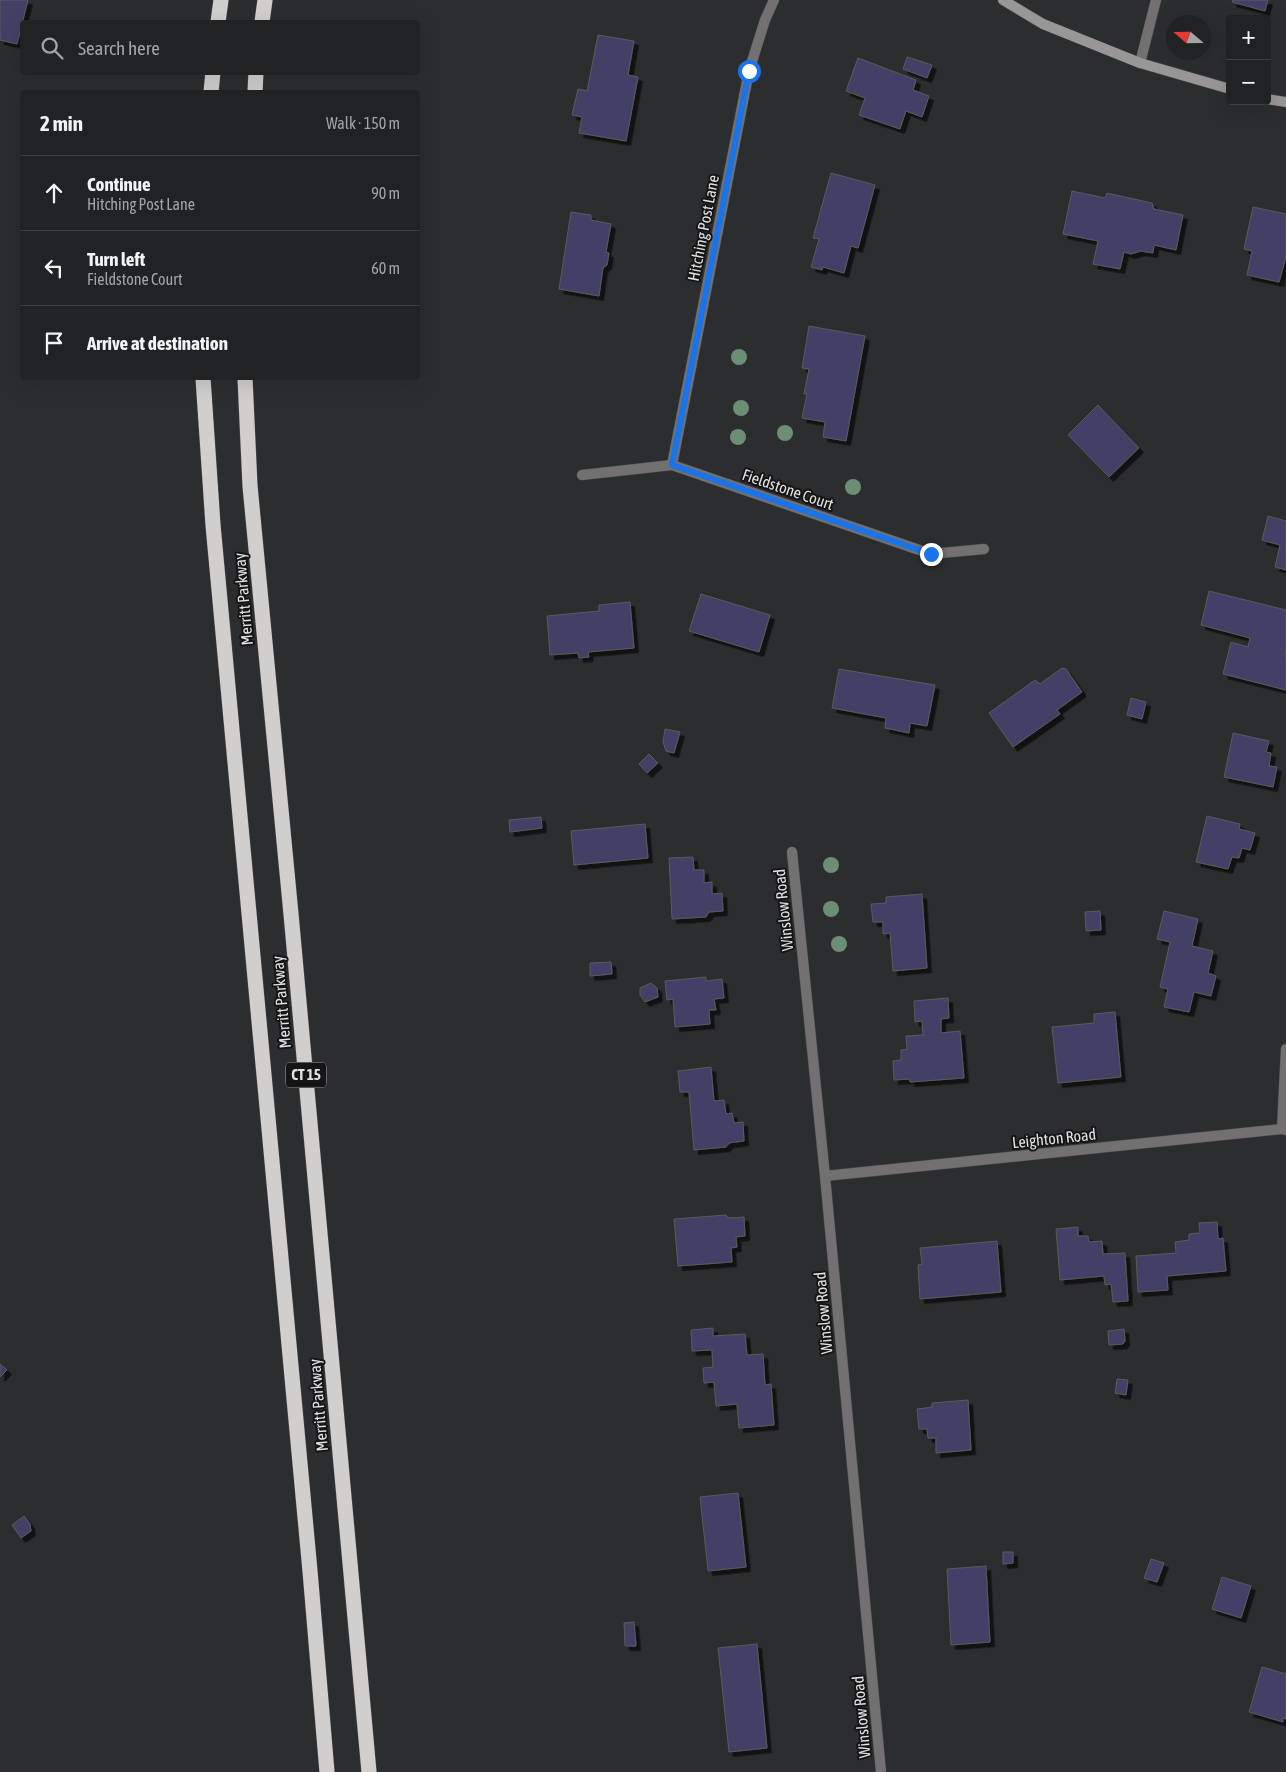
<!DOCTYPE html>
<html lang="en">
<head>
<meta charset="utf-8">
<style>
  :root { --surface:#212223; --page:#292a2b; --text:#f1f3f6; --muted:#a2a4a6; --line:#3e3f41 }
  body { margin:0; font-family:"Asap Condensed",sans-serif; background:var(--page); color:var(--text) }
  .controls { position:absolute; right:15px; top:15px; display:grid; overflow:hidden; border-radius:5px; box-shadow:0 5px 20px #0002 }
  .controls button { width:45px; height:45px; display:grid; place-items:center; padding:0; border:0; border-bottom:1px solid var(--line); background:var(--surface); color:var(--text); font:25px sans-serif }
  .compass { position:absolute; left:1166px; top:15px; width:45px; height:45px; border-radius:50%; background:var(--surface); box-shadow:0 5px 20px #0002; rotate:290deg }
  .stop { position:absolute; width:15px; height:15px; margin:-11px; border:4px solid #1a73e8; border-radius:50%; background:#fff }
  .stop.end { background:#1a73e8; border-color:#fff; box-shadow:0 1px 5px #0008 }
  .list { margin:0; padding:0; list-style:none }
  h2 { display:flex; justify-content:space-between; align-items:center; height:65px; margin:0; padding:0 20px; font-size:21px }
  h2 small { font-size:16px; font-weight:400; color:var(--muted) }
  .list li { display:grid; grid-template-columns:32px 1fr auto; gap:15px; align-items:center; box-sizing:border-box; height:75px; padding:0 20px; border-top:1px solid var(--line) }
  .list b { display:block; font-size:19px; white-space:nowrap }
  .list p { margin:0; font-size:16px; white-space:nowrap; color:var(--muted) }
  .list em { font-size:16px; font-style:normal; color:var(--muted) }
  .icon { flex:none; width:28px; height:28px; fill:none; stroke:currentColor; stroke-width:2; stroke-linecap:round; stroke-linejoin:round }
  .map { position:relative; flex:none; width:1286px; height:1772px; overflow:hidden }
  .search { position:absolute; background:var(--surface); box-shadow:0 5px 20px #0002; left:20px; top:20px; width:400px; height:55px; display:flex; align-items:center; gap:12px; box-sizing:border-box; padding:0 18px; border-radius:5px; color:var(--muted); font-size:19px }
  .panel { position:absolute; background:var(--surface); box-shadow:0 5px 20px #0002; left:20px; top:90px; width:400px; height:290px; border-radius:5px }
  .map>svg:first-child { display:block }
</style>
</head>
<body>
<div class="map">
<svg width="1286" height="1772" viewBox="0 0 1286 1772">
  <defs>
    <filter id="shadow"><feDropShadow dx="4.5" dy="4.5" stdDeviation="0" flood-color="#0009"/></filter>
  </defs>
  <rect width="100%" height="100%" fill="#2c2d2f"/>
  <path fill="#424166" stroke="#5a5a5c" filter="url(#shadow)" d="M0,0H28L17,44L0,40Z
    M1233,0H1268L1265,11L1232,2Z
    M598,35L634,41L628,75L638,77L626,141L579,133L582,117L572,115L578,89L587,91Z
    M907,57L932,65L927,78L903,69Z
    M858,58L916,80L913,90L929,96L922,117L906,111L900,129L859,115L865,98L846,91Z
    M831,173L875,185L858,248L851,246L844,273L823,267L822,270L811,267L819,239L813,238Z
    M1072,191L1105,198L1107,193L1152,203L1154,209L1183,215L1176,250L1154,245L1153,253L1141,251L1131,254L1124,252L1120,269L1093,264L1098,241L1063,234Z
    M1253,207L1286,214V257L1279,282L1247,275L1252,251L1244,249Z
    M571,212L591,215V220L611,224L606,252L609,253L607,265L603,268L599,296L559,289Z
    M809,326L865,336L846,441L823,437L825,422L802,418L807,394H804L809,369L802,368Z
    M1098,405L1139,448L1109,477L1068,435Z
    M1268,516L1286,521V570L1275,567L1280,545L1262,540Z
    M1209,591L1286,610V650L1285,656H1286V690L1223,674L1231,642L1248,647L1250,638L1201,625Z
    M701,594L770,615L759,652L689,631Z
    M630,602L634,648L588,652L589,657L579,658L578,653L550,655L547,616L599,611V605Z
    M1062,668L1066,669L1082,692L1057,710L1060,714L1013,747L989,713L1035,680L1040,684Z
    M839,669L935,685L927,726L910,723L909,733L885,728L886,718L832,708Z
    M1131,698L1146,702L1142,719L1127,715Z
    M665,729L680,732L674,753L666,751L663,742Z
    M1233,733L1269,741L1266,752L1271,753L1269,766L1277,767L1273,787L1224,777Z
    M649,754L658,763L647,773L639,764Z
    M1207,816L1240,824L1239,829L1255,833L1250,850L1242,848L1239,858L1232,857L1228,869L1196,862Z
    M541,817L542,828L510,832L509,820Z
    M645,824L648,858L574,865L571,831Z
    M693,857L694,870H704V883L712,882V894L722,893L723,911L709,912L706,917L672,919L669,858Z
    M922,894L927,968L893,971L890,933L883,934V922H873L871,904L886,903V897Z
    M1100,911L1101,930L1086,931L1085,912Z
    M1164,911L1198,919L1192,946L1213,951L1208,973L1216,976L1211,996L1194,992L1189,1012L1164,1007L1168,989L1160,987L1170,942L1157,939Z
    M611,962L612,974L590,976V963Z
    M706,977V981L722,979L724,998L714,999L716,1010H709L710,1024L675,1027L673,999L667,1000L665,981Z
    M651,983L657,988L658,997L645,1002L640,995V988Z
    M948,998L949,1018L941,1019V1033L960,1031L964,1078L910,1082V1079L894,1080L893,1061L901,1060V1050L907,1049L906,1036L923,1035L922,1021L915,1022L914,1001Z
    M1115,1012L1121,1077L1058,1083L1052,1027L1094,1023V1014Z
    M711,1067L714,1101L724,1100L726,1114L732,1113L734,1123L743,1122L744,1141L729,1143L726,1147L694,1150L689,1092H680L678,1071Z
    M726,1215L729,1218L744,1217L745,1236L736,1237L737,1247L731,1248L732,1262L678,1266L674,1219Z
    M1217,1222L1218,1239L1223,1238L1226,1271L1167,1276L1168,1290L1138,1292L1136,1256L1176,1253L1175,1242L1189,1240V1234L1200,1233L1199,1223Z
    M1078,1227V1236H1088L1089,1242L1102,1241L1103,1254L1125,1253L1128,1301L1113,1302L1111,1284L1105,1285L1104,1276L1060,1280L1056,1229Z
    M997,1241L1001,1292L920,1299L918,1265L922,1264L920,1248Z
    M713,1328V1336L745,1334L747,1355L763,1354L765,1385L771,1384L774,1425L739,1428L737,1404L716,1406L714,1382L704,1383L703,1368L713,1367L712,1350L692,1351L691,1330Z
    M1124,1329L1125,1341L1123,1344L1109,1345L1108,1331Z
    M0,1364L7,1370L0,1377Z
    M1117,1379L1128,1380L1126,1395L1115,1393Z
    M968,1400L971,1450L936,1453V1438H928L927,1429H919L917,1409L932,1407V1403Z
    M738,1493L746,1567L708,1571L700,1497Z
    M24,1516L30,1524L31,1531L21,1538L12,1525Z
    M1003,1552H1013V1563L1003,1564Z
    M1151,1559L1164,1563L1157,1582L1144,1578Z
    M986,1566L990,1642L951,1645L947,1569Z
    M1222,1577L1251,1586L1241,1618L1212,1609Z
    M634,1622L636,1646H625L624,1623Z
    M757,1644L767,1748L729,1752L718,1648Z
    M1262,1667L1286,1674V1719L1283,1718V1722L1249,1712Z"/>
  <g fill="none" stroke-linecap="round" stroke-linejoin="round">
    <g stroke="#494a4c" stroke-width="11">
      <path id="street" d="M1140,63L1156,0
        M672,465L749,71L765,20L774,0
        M582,475L672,465L931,554L984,549
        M792,852L825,1176L881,1772
        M1282,1129L1286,1049
        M825,1176L1282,1129L1286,1130"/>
    </g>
    <g stroke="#494a4c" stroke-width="11">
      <path id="secondary" d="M1003,0L1043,24L1140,63L1230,89
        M1267,99L1286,102"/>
    </g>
    <g stroke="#494a4c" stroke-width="16">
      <path id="highway" d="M218,22L221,0
        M262,22L265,0
        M211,92L213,72
        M255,92L256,72
        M203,378L213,525L310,1571L327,1772
        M245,378L250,486L291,914L369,1772"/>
    </g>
    <use href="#street" stroke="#727070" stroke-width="10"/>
    <use href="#secondary" stroke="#989696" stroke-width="10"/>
    <use href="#highway" stroke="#d1cece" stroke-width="15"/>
  </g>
  <g fill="#6c8e74">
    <circle cx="739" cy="357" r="8"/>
    <circle cx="741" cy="408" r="8"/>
    <circle cx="785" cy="433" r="8"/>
    <circle cx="738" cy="437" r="8"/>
    <circle cx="853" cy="487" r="8"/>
    <circle cx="831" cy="865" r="8"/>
    <circle cx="831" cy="909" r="8"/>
    <circle cx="839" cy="944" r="8"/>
  </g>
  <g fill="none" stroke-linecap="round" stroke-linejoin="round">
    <path stroke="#1a73e8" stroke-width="6" d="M749,71L672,465L931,554"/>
  </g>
  <g text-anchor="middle" stroke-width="4" stroke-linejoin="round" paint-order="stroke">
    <rect fill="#151516" stroke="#a4a4a6" stroke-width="1" x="286" y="1062.5" width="40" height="25" rx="4"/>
    <g font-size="15" font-weight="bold" fill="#e2e2e4">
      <text x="306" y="1080">CT 15</text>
    </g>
    <g font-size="16" fill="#e2e2e4" stroke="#151516">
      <text transform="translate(703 228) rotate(-79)" y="6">Hitching Post Lane</text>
      <text transform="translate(788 489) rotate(19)" y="6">Fieldstone Court</text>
      <text transform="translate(243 599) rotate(-95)" y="6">Merritt Parkway</text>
      <text transform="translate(783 910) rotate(-96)" y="6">Winslow Road</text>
      <text transform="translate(281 1002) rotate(-95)" y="6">Merritt Parkway</text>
      <text transform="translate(1054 1138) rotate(-6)" y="6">Leighton Road</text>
      <text transform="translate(823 1313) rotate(-95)" y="6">Winslow Road</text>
      <text transform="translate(318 1405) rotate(-95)" y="6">Merritt Parkway</text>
      <text transform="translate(861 1717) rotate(-95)" y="6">Winslow Road</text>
    </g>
  </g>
</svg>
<div class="controls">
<button>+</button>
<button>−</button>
</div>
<svg class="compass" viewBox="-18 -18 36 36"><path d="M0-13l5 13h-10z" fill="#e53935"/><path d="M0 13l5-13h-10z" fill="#a2a4a6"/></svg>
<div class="stop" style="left:749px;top:71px"></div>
<div class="stop end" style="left:931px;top:554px"></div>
<div class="search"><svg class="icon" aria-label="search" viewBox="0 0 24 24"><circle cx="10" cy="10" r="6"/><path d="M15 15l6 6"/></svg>Search here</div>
<section class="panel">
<h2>2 min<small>Walk · 150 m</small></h2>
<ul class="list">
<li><svg class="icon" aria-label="ahead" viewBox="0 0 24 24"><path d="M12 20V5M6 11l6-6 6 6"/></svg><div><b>Continue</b><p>Hitching Post Lane</p></div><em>90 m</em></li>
<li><svg class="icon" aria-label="left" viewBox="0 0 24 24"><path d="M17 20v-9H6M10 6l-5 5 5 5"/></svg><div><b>Turn left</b><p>Fieldstone Court</p></div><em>60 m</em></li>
<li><svg class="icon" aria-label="arrive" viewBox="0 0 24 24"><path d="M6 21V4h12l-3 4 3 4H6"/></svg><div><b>Arrive at destination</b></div></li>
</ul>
</section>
</div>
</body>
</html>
